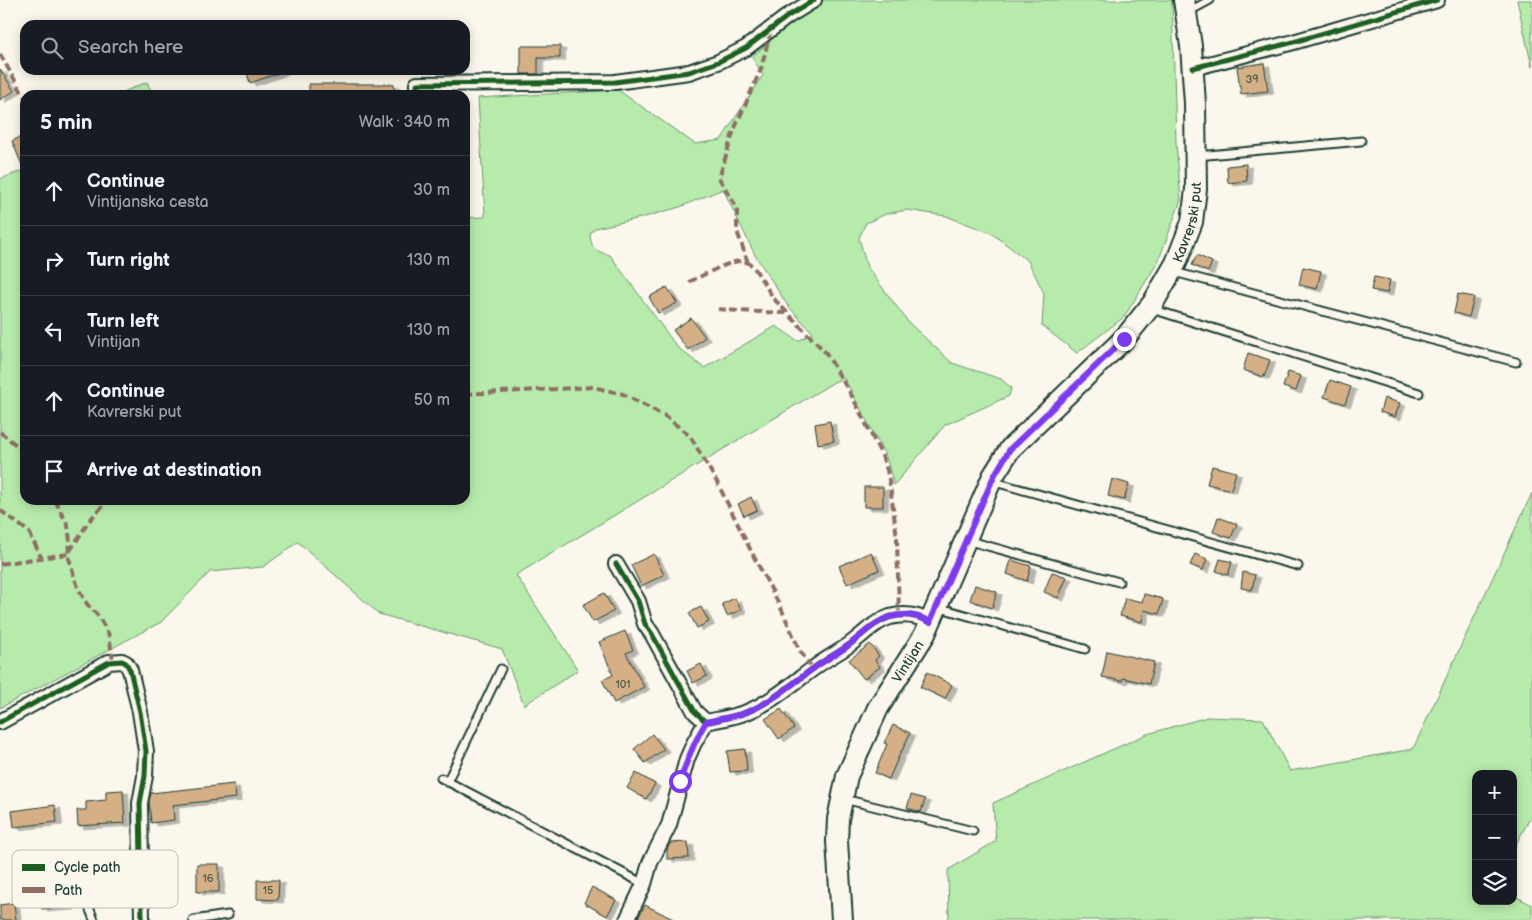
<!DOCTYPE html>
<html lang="en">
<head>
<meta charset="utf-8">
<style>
  :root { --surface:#171b24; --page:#242831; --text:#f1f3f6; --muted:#9ea1a6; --line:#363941 }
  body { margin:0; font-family:"Balsamiq Sans",sans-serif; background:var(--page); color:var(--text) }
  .controls { position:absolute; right:15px; bottom:15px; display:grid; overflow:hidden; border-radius:10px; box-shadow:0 2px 12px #0003 }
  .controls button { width:45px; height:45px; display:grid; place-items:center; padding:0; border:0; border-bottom:1px solid var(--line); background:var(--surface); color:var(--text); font:25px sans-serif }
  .stop { position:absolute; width:15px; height:15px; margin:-11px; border:4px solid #7c3aed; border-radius:50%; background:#fff }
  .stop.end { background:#7c3aed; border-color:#fff; box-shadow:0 1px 5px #0008 }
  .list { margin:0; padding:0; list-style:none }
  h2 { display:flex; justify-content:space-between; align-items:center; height:65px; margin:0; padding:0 20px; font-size:21px }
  h2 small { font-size:16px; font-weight:400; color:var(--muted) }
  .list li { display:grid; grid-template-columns:32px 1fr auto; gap:15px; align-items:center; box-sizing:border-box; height:70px; padding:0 20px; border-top:1px solid var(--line) }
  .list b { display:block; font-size:19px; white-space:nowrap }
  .list p { margin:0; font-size:16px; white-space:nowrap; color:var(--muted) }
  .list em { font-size:16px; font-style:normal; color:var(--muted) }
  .icon { flex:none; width:28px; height:28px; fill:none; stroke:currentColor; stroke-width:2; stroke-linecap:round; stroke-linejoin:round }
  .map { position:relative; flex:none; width:1532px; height:920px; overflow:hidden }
  .search { position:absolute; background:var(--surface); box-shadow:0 2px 12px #0003; left:20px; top:20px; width:450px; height:55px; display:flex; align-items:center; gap:12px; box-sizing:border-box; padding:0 18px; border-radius:15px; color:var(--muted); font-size:19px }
  .panel { position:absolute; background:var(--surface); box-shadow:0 2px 12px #0003; left:20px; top:90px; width:450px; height:415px; border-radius:15px }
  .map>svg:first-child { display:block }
</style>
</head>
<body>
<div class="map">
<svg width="1532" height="920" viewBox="0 0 1532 920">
  <defs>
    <filter id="shadow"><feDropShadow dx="5.5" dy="3" stdDeviation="0" flood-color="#0004"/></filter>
  </defs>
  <rect width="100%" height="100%" fill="#fbf7ec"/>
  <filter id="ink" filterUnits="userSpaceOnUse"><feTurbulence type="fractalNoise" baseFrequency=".02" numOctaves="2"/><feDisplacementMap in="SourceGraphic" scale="10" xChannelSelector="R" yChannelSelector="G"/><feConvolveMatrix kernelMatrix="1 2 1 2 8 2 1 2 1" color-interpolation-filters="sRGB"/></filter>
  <g filter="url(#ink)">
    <path fill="#b7ebac" stroke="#6b9470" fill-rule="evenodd" d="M822,0H1172L1176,142L1181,200L1158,262L1124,317L1077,353L1042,326L1044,293L1028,261L991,233L946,216L907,210L886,214L866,223L859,238L867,267L909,323L952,363L1001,379L1011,388L1009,396L945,425L894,485L886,457L844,378L834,382L516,575L578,670L524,705L502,649L379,614L298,542L263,567L210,572L161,622L0,708V179L25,170V500H465V218L485,217L478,98L618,90L695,144L721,140L763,75L752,57L805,9ZM723,189L755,255L788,306L813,333L798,341L776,326L704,368L677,347L610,255C596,251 591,250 590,234L595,228L641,218L680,207Z
      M1517,0H1532V67Z
      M147,82L153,95H116Z
      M1532,493V814L1513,850V774H1476V901H1513V895L1532,905V920H949L948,870L996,841L993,803L1147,734L1207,717L1263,719L1290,771L1413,749Z"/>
    <path fill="#d5af86" stroke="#1f3d34" filter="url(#shadow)" d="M521,46H560V58H538V74H521Z
      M1264,63L1268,91L1241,94L1237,67Z
      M0,69L14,91L0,100Z
      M246,70H282V72L250,83Z
      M309,84H394V95H309Z
      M25,135V172L12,141Z
      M1246,164L1247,181L1228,183L1227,166Z
      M1197,255L1212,262L1208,272L1192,265Z
      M1303,267L1321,271L1317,289L1299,285Z
      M1374,277L1390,280L1387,293L1371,290Z
      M667,287L677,303L658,313L649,297Z
      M1458,294L1474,297L1469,317L1454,313Z
      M691,318L705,337L688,350L673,330Z
      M1248,353L1270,360L1264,377L1243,370Z
      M1288,372L1301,376L1296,391L1283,387Z
      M1330,380L1351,387L1345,404L1324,397Z
      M1384,398L1400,403L1395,417L1380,412Z
      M830,421L834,441L818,444L815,424Z
      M1212,466L1236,472L1231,490L1207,484Z
      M1112,479L1129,484L1124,500L1108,496Z
      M864,487H883V507H864Z
      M751,497L757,510L744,516L738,504Z
      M1218,517L1237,524L1231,538L1213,532Z
      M871,552L879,570L847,584L839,566Z
      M654,554L664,575L641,586L631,565Z
      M1195,554L1207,559L1203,570L1190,565Z
      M1220,559L1232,562L1228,575L1216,571Z
      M1011,560L1031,566L1027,581L1007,574Z
      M1052,572L1067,577L1058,598L1044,592Z
      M1243,572L1255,575L1252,590L1241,588Z
      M975,585L997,592L992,608L970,600Z
      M604,593L614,611L593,622L583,605Z
      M1144,594L1163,599L1159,614L1144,610L1142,622L1120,616L1125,598L1142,602Z
      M735,598L741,610L727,616L722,604Z
      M701,607L709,622L697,628L689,613Z
      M625,631L633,650L626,653L644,687L614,703L602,680L613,675L599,642Z
      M870,644L879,656L875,660L880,667L864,679L849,660Z
      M1107,651L1154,662L1149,684L1123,678L1122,681L1102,677Z
      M701,664L707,676L693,683L687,671Z
      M927,672L952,685L945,699L920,687Z
      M781,709L794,728L779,739L765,719Z
      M893,725L910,733L902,751H901L889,779L875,773L887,744L884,743Z
      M652,734L664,749L645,763L634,749Z
      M745,749L747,771L730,772L727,751Z
      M636,773L655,784L646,799L627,788Z
      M234,784L236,798L173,805L174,820L151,823L149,802L151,793Z
      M123,790L125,823L78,826L77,810H86V802L106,800V791Z
      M911,795L925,799L921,812L907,808Z
      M55,805L57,822L14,827L12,811Z
      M688,842L689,858L667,859V850L670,843Z
      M197,864H219V892H197Z
      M257,880H279L278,900L257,899Z
      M67,881L69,907L42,909L40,883Z
      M592,887L616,900L607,916L584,903Z
      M14,903L16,920H0V905Z
      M645,905L675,920H637Z"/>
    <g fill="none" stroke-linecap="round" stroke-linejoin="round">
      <g stroke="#1f3d34" stroke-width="11">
        <path id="lane" d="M1188,12L1210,0
          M1197,156L1361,141
          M1174,272L1516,362
          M1152,309L1419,393
          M991,481L1298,566
          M966,540L1119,582
          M937,607L1085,649
          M441,778L644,884
          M447,782L501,669
          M844,799L973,831
          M80,884L94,920
          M193,920L228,915"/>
      </g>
      <g stroke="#1f3d34" stroke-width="18">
        <path id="street" d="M1193,68L1290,43L1437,0
          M417,95V84L615,82L689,72L718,62L746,48L788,16L814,0
          M616,564L638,601L645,624L652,634L685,694L695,712L706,722C720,719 734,717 747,712C772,702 793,683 814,668C825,659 838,653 849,645C863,635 874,622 890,617C905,613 917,615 930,622
          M0,722L109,662L122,661L126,663L130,670L140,712L146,751L145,776L140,803L142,920
          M627,920L644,884L650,863L669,825L687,759L694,743L706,722"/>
      </g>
      <g stroke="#1f3d34" stroke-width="24">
        <g id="secondary">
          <path id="s1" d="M842,920L837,841L838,819L847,776L878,708L925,634L993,476L1010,449L1124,339L1153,303L1176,263L1192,222L1196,189L1195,103L1191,46L1184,0"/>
        </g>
      </g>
      <use href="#lane" stroke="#fbf7ec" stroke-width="7"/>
      <use href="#street" stroke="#fbf7ec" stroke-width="14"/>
      <use href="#secondary" stroke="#fbf7ec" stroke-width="20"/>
      <path stroke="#8d6e63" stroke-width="4" stroke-dasharray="8 4" stroke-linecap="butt" d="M0,54L25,98
        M748,263L737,231V208L719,178L734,130L761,69L771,29
        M689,282C700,277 730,260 742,261C746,261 750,264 753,266L774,299L826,353L853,398L882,456L887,470L890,485L897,538L899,615
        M718,309L737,311L786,313
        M465,394L593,387L623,394L665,416L690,436L717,482L752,553L781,608L800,651L813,669
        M0,432L25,452
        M55,500L68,526L70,541L68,554L73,573L79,590L87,604L99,617L109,635L113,661
        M0,510L29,532L41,557
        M0,564L68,554L89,521L108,500"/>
      <g stroke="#fbf7ec" stroke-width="8">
        <path id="cycleway" d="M1193,68L1290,43L1437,0
          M417,95V84L615,82L689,72L718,62L746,48L788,16L814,0
          M616,564L638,601L645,624L652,634L685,694L695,712L706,722C720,719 734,717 747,712C772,702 793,683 814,668C825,659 838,653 849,645C863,635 874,622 890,617C905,613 917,615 930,622
          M0,722L109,662L122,661L126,663L130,670L140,712L146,751L145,776L140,803L142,920"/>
      </g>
      <use href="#cycleway" stroke="#1b5e20" stroke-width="5"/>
    </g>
  </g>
  <g fill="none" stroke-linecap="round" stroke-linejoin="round" filter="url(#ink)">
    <path stroke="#7c3aed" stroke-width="6" d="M680,781C687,760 694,741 706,722C720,719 734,717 747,712C772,702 793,683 814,668C825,660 838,653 849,645C862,635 874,622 890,617C905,613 917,615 930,622L994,476L1010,449L1124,339"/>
  </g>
  <g text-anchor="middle" stroke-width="4.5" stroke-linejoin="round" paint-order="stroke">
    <g font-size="11" fill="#4c5a48">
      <text x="1252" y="83">39</text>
      <text x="623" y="688">101</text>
      <text x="208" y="882">16</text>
      <text x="268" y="894">15</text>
    </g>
    <g font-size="14" fill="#1f3d34" stroke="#fbf7ec">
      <text dy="5" stroke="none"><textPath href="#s1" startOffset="805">Kavrerski put</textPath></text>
      <text dy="5" stroke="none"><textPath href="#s1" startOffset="275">Vintijan</textPath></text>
    </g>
  </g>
  <rect x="12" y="850" width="166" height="58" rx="8" fill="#fbf7ec" stroke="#b9bfb5" stroke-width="1"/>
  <rect x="22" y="864" width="23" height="7" fill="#1b5e20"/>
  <rect x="22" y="887" width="23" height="6" fill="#8d6e63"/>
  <g font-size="14" fill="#1f3d34">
    <text x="54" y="872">Cycle path</text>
    <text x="54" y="895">Path</text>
  </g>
</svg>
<div class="controls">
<button>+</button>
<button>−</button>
<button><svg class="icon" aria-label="layers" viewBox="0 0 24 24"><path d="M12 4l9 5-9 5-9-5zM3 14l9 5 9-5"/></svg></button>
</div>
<div class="stop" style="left:680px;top:781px"></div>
<div class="stop end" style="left:1124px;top:339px"></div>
<div class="search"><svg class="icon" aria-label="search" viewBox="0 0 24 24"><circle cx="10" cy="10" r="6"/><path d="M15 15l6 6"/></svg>Search here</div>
<section class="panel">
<h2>5 min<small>Walk · 340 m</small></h2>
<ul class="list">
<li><svg class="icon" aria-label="ahead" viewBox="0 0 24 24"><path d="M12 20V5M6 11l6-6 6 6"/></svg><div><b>Continue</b><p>Vintijanska cesta</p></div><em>30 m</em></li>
<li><svg class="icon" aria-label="right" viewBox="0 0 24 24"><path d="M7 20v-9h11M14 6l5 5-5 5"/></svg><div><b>Turn right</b></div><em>130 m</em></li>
<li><svg class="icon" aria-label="left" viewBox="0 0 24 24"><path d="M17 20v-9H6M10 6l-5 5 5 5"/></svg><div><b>Turn left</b><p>Vintijan</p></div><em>130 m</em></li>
<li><svg class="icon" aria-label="ahead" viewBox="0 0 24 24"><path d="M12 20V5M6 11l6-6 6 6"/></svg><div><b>Continue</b><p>Kavrerski put</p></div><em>50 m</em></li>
<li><svg class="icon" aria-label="arrive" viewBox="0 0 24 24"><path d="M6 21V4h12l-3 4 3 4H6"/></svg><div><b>Arrive at destination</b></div></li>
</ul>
</section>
</div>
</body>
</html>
